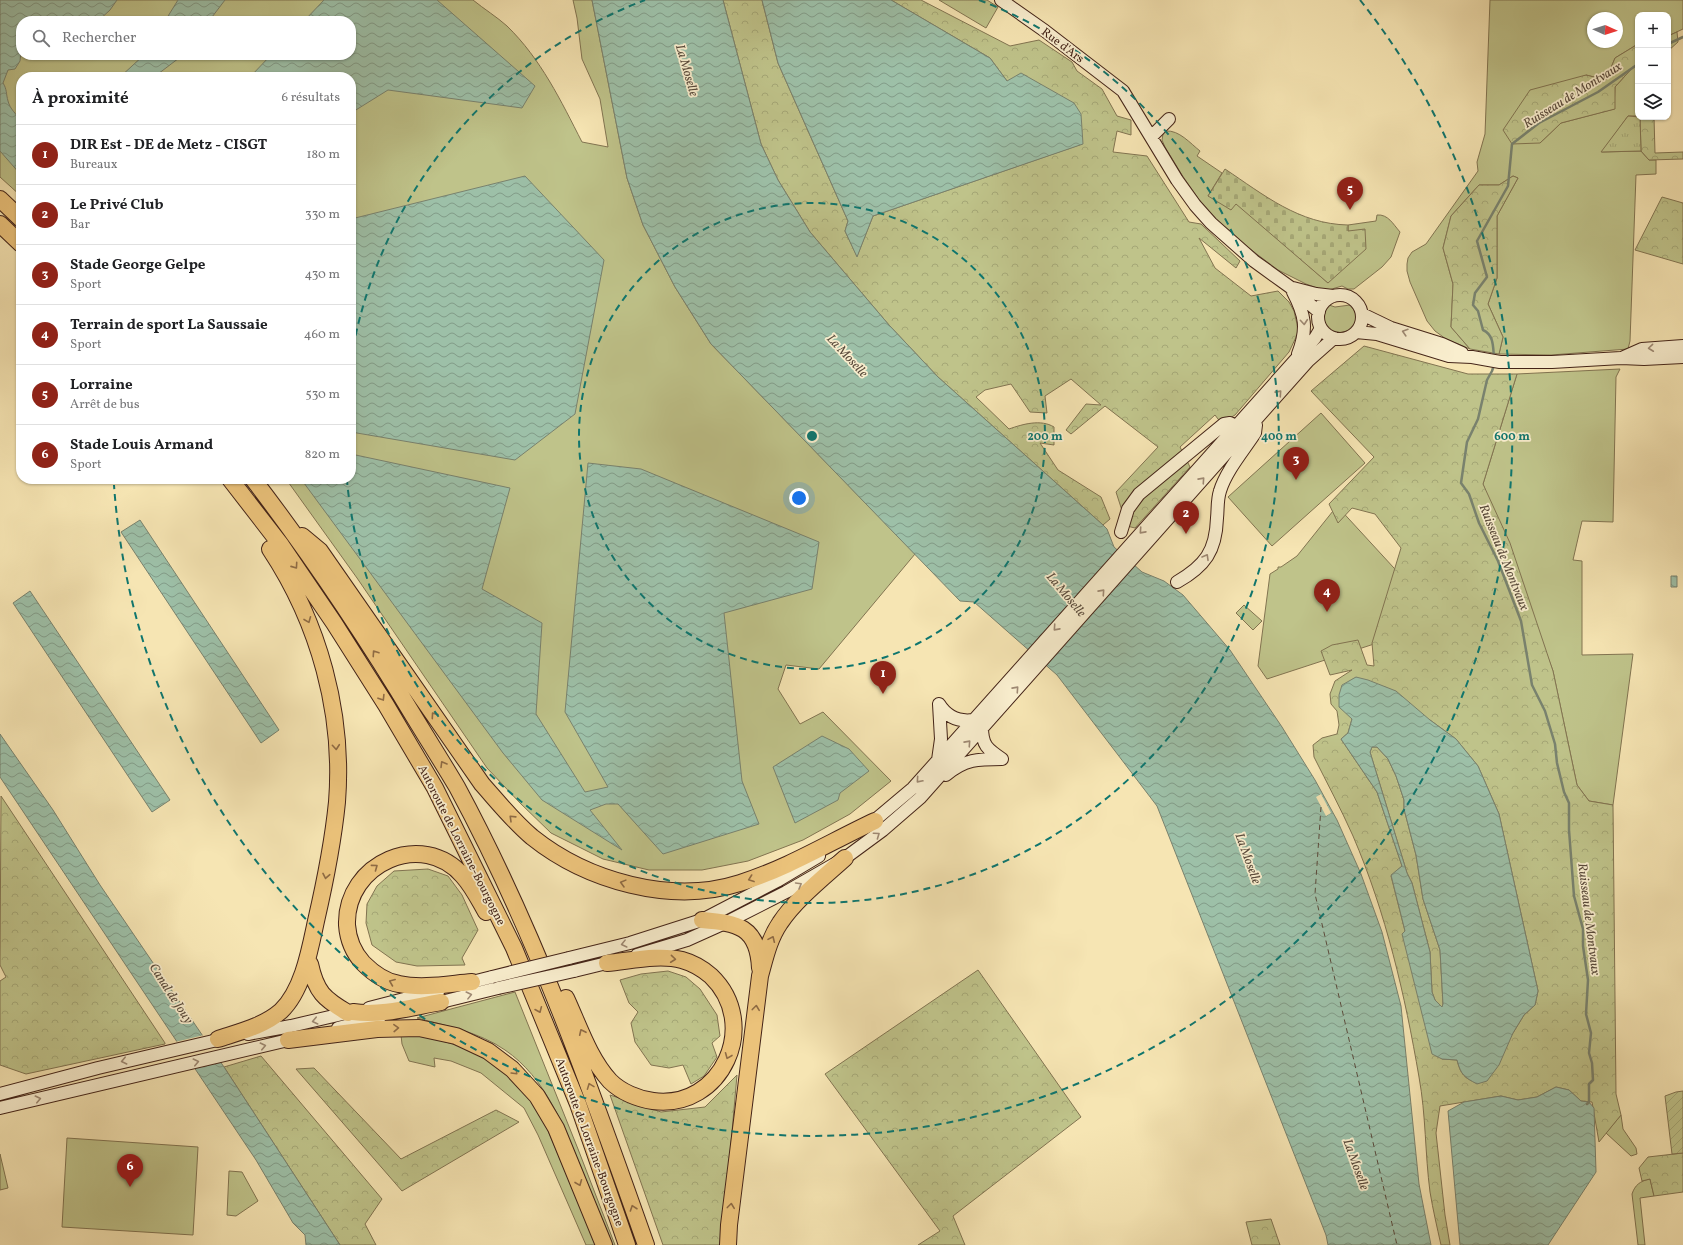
<!DOCTYPE html>
<html lang="fr">
<head>
<meta charset="utf-8">
<style>
  :root { --surface:#fff; --page:#f6f6f6; --text:#202124; --muted:#757577; --line:#e0e0e0; --accent:#8f2418 }
  body { margin:0; font-family:Vollkorn,serif; background:var(--page); color:var(--text) }
  .controls { position:absolute; right:12px; top:12px; display:grid; overflow:hidden; border-radius:8px; box-shadow:0 1px 3px #0004 }
  .controls button { width:36px; height:36px; display:grid; place-items:center; padding:0; border:0; border-bottom:1px solid var(--line); background:var(--surface); color:var(--text); font:20px sans-serif }
  .compass { position:absolute; left:1587px; top:12px; width:36px; height:36px; border-radius:50%; background:var(--surface); box-shadow:0 1px 3px #0004; rotate:93deg }
  .you { position:absolute; left:799px; top:498px; width:14px; height:14px; margin:-10px; border:3px solid #fff; border-radius:50%; background:#1a73e8; box-shadow:0 0 0 6px #1a73e833 }
  .badge { display:grid; place-items:center; width:26px; height:26px; border-radius:50%; background:var(--accent); color:#fff; font-size:13px; font-weight:700 }
  .pin { position:absolute; translate:-50% -33px; filter:drop-shadow(0 1px 2px #0008) }
  .pin::after { content:''; position:absolute; top:21px; width:14px; height:12px; background:inherit; clip-path:polygon(0 0,100% 0,50% 100%) }
  .list { margin:0; padding:0; list-style:none }
  h2 { display:flex; justify-content:space-between; align-items:center; height:52px; margin:0; padding:0 16px; font-size:17px }
  h2 small { font-size:13px; font-weight:400; color:var(--muted) }
  .list li { display:grid; grid-template-columns:26px 1fr auto; gap:12px; align-items:center; box-sizing:border-box; height:60px; padding:0 16px; border-top:1px solid var(--line) }
  .list b { display:block; font-size:15px; white-space:nowrap }
  .list p { margin:0; font-size:13px; white-space:nowrap; color:var(--muted) }
  .list em { font-size:13px; font-style:normal; color:var(--muted) }
  .icon { flex:none; width:22px; height:22px; fill:none; stroke:currentColor; stroke-width:2; stroke-linecap:round; stroke-linejoin:round }
  .map { position:relative; flex:none; width:1683px; height:1245px; overflow:hidden }
  .search { position:absolute; background:var(--surface); box-shadow:0 1px 3px #0004; left:16px; top:16px; width:340px; height:44px; display:flex; align-items:center; gap:10px; box-sizing:border-box; padding:0 14px; border-radius:16px; color:var(--muted); font-size:15px }
  .panel { position:absolute; background:var(--surface); box-shadow:0 1px 3px #0004; left:16px; top:72px; width:340px; height:412px; border-radius:16px }
  .map>svg:first-child { display:block }
</style>
</head>
<body>
<div class="map">
<svg width="1683" height="1245" viewBox="0 0 1683 1245">
  <defs>
    <pattern id="forest-crowns" width="20" height="18" patternUnits="userSpaceOnUse"><rect width="20" height="18" fill="#bfc38a"/><path d="M2 6a3 3 0 1 1 6 0M12 15a3 3 0 1 1 6 0" fill="none" stroke="#a5a776"/></pattern>
    <pattern id="cemetery-stones" width="16" height="16" patternUnits="userSpaceOnUse"><rect width="16" height="16" fill="#bfc38a"/><path d="M2 7V4a2 2 0 0 1 4 0v3zM10 15v-3a2 2 0 0 1 4 0v3z" fill="#a5a776"/></pattern>
    <pattern id="park-tufts" width="24" height="20" patternUnits="userSpaceOnUse"><rect width="24" height="20" fill="#bfc38a"/><path d="M3 7l-1-3M5 7V3M7 7l1-3M15 17l-1-3M17 17v-4M19 17l1-3" fill="none" stroke="#a5a776"/></pattern>
    <pattern id="garden-furrows" width="10" height="10" patternUnits="userSpaceOnUse"><rect width="10" height="10" fill="#bfc38a"/><path d="M-1 1l2-2M0 10L10 0M9 11l2-2" fill="none" stroke="#a5a776"/></pattern>
    <pattern id="water-waves" width="16" height="10" patternUnits="userSpaceOnUse"><rect width="16" height="10" fill="#9dc0a8"/><path d="M0 5q4-4 8 0t8 0" fill="none" stroke="#829c88"/></pattern>
  </defs>
  <rect width="100%" height="100%" fill="#f6e5b3"/>
  <filter id="stains"><feTurbulence type="fractalNoise" baseFrequency=".005" numOctaves="4"/><feColorMatrix values="0 0 0 0 .2 0 0 0 0 .09 0 0 0 0 .02 0 0 0 .5 -.17"/></filter>
  <radialGradient id="worn" r=".72"><stop offset=".6" stop-color="#630" stop-opacity="0"/><stop offset="1" stop-color="#630" stop-opacity=".3"/></radialGradient>
  <path fill="#bfc38a" stroke="#827451" fill-rule="evenodd" d="M0,0H473C484,9 497,17 507,26C541,59 561,101 582,142L608,147L600,99L582,59L577,18L573,0H592L627,178L643,225L675,287L711,344L915,554L819,669L786,665L778,689L800,724L823,712L891,781L850,814L803,840L748,861L702,870H649L603,859L551,833L520,803L487,768L357,578L286,479H351V77H21V196L0,177ZM21,21H351V55H21Z
    M939,0H987L998,7L986,28Z
    M1490,0H1683V29L1668,36V15H1638V44L1615,58L1606,80L1586,75L1540,143L1561,123L1614,109L1615,87L1634,66H1638V116H1628L1602,152L1641,151L1649,160H1656V174L1636,175L1630,341L1628,349L1551,355L1499,354L1503,337L1488,304L1497,278V216L1518,178L1513,176L1499,185H1479L1451,216L1443,248L1453,284L1451,327L1470,349L1446,339L1435,331L1427,321L1410,282L1407,271V264L1408,258L1412,252L1426,244L1478,171L1477,162L1485,134ZM1593,18H1617V42H1593Z
    M1166,131C1179,130 1190,143 1200,151L1197,156L1222,173L1208,196L1236,203L1328,283L1348,231V225L1376,221L1377,215C1388,214 1393,224 1400,232L1391,257L1382,267L1354,289H1348L1342,286L1325,291L1306,284L1278,270L1258,255L1231,234L1216,219L1200,201L1182,175L1165,147L1162,140L1163,134Z
    M1329,305L1335,307L1350,305C1373,329 1327,346 1324,319C1323,313 1326,309 1329,305Z
    M1620,369L1616,377L1613,522L1582,521L1573,560L1582,561V655L1633,654L1613,805L1589,801L1577,785L1553,671L1483,484L1517,374Z
    M1321,413L1365,463L1272,546L1228,497Z
    M1337,506L1405,580L1374,644L1267,679L1258,666L1270,574L1278,569V567H1281L1297,556Z
    M1244,605L1262,621L1253,630L1236,613Z
    M515,992L578,1149L615,1245H612C602,1220 592,1196 582,1171C564,1127 546,1078 505,1050C479,1032 447,1026 417,1018Z
    M401,1035H421L467,1048L492,1062L516,1082L530,1098L544,1121L596,1245H586L538,1135L524,1108L481,1073L451,1061L434,1058L435,1067L409,1061L402,1044Z
    M1621,1115L1623,1129L1636,1148L1637,1154L1631,1156L1606,1133Z
    M67,1138L198,1147L193,1235L62,1227Z
    M0,1154L8,1188L0,1190Z
    M229,1171L242,1172L258,1201L236,1216L227,1215Z
    M1650,1179L1654,1196L1640,1198L1645,1245H1638L1632,1194C1635,1185 1640,1181 1650,1179Z"/>
  <path fill="url(#forest-crowns)" stroke="#827451" fill-rule="evenodd" d="M723,0H762L778,63L848,221L845,231L857,256L873,216L1082,144L1007,81L990,58L891,0H921L1010,46L1039,40L1072,62L1077,71L1102,89L1117,116L1131,120V135L1117,131L1113,152L1147,156L1189,222L1201,224L1240,261L1236,268L1199,238L1215,268L1251,296L1278,291L1289,302L1294,311L1297,324L1298,333L1289,352L1235,415L1221,423L1215,415L1180,447L1190,467L1135,528L1127,526L1116,492L1158,447L1105,406L1071,434L1066,430L1086,404L1101,405L1071,379L1045,396L1047,413L1030,412L1011,384L985,390L976,397L1009,429C1023,424 1041,419 1054,427V445L1040,443L1058,470L1101,497L1110,519L1103,525L938,377L889,325L810,232L778,180L761,144Z
    M1677,32L1678,42L1668,51V36Z
    M1638,44V66H1634L1615,87V109L1561,123L1540,143L1512,144L1503,130L1530,90L1586,75L1606,80L1615,58Z
    M1640,117H1654L1655,153L1683,152V159L1649,160L1641,151Z
    M1513,176L1518,178L1497,216V278L1488,304L1503,337L1499,354L1470,349L1451,327L1453,284L1443,248L1451,216L1479,185H1499Z
    M1662,197L1683,203V264L1635,250Z
    M1364,346L1468,374H1517L1483,484L1510,543L1553,671L1577,785L1589,801L1613,805L1616,1094L1621,1115L1599,1142L1592,1102L1581,1101L1569,1090L1556,1087L1537,1097L1518,1100L1501,1096L1440,1106L1436,1133L1445,1215L1450,1245H1441C1437,1227 1433,1210 1430,1192C1425,1154 1426,1115 1419,1077C1405,995 1386,913 1353,836C1341,809 1327,783 1314,757L1313,745L1322,738L1337,734L1339,725L1337,711L1331,704L1330,694L1335,681L1352,670L1330,675L1321,651L1332,645L1358,640L1367,665L1374,666L1372,643L1401,548L1375,514L1352,508L1338,523L1329,504L1374,457L1311,391ZM1352,719L1430,720L1456,739L1478,766L1499,814L1538,991L1535,1005L1524,1015L1513,1033L1477,1083C1464,1078 1461,1075 1457,1060L1442,1059L1405,931L1391,876L1402,866L1377,792L1341,739L1348,733Z
    M1372,747H1377L1388,759L1396,776L1404,800V809L1416,855L1423,899L1440,950L1443,1004L1442,1008L1435,1000L1432,992L1430,952L1412,883L1407,873L1370,752Z
    M1,796L165,1043V1044L26,1074L0,1065V981L6,977L0,965Z
    M428,869L448,876L462,895L478,930L462,958L465,965L417,966L396,962L372,945L366,923L367,904L377,886L394,871Z
    M978,970L1081,1117L953,1216L965,1245H918L940,1231L825,1074Z
    M668,971L686,977L700,989L717,1015L720,1036L712,1043L717,1057L704,1076L691,1084L683,1065L669,1068L651,1065L635,1042L631,1023L638,1012L629,1003L620,980L641,974Z
    M261,1056L382,1199L365,1224L376,1245H340L224,1067Z
    M314,1068L401,1159L496,1110L519,1122L402,1191L296,1069Z
    M737,1075L722,1245H663L610,1095L661,1112L705,1107Z
    M1683,1153V1192L1654,1196L1650,1179L1642,1181L1639,1168L1648,1157Z
    M1271,1219L1280,1245H1252L1246,1222Z"/>
  <path fill="url(#cemetery-stones)" stroke="#827451" d="M1225,169C1264,195 1299,224 1348,225V231L1365,229L1366,249L1328,283L1236,204L1231,210L1208,196Z"/>
  <path fill="url(#park-tufts)" stroke="#827451" d="M1628,116L1640,117L1641,151L1601,152Z"/>
  <path fill="url(#garden-furrows)" stroke="#827451" d="M1683,1091V1153L1672,1154L1665,1096L1676,1092Z"/>
  <path fill="url(#water-waves)" stroke="#79826e" fill-rule="evenodd" d="M0,0H117L110,10L98,21H21V51L20,61L15,69L8,70L3,83C7,89 6,94 8,101C10,109 16,114 21,120V175L0,151Z
    M178,0H225L209,21H165Z
    M324,0H437L535,86L522,108L388,90L351,113V77H250L271,55H351V21H304Z
    M592,0H723L761,144L778,180L810,232L889,325L938,377L1103,525L1107,529L1114,547L1142,572L1164,581L1183,595L1230,650L1282,727L1315,780L1337,820L1361,874L1382,932L1401,1006L1419,1184L1431,1245H1328L1326,1235L1157,806L1057,675L974,602L960,601L711,344L675,287L643,225L627,178Z
    M762,0H891L990,58L1007,81L1021,73L1074,103L1081,114L1083,144L873,216L857,257L845,231L848,221L778,63Z
    M144,55H183L154,77H120Z
    M525,176L604,260L575,414L515,460L351,432V219Z
    M351,454L510,488L482,589L542,623L536,714L585,792L608,787L565,712L588,463L641,469L819,542L812,589L724,613L742,781L759,824L663,854L618,804H606L590,810L622,850L542,800L503,753L301,479H351Z
    M140,520L279,730L261,743L121,532Z
    M1671,576H1677V587H1671Z
    M30,591L170,800L152,812L13,603Z
    M1356,677L1368,680L1396,691L1430,720L1456,739L1478,766L1499,814L1538,991L1535,1005L1524,1015L1513,1033L1499,1065L1487,1081L1477,1084C1464,1077 1461,1075 1457,1060L1442,1059L1432,1054L1402,934L1405,931L1391,875L1402,866L1377,792L1341,739L1348,733L1352,719L1339,707V695L1342,685ZM1372,747H1377L1388,759L1396,776L1404,800V809L1416,855L1423,899L1440,950L1443,1004L1442,1007L1435,1000L1432,992L1430,952L1412,883L1407,873L1370,752Z
    M0,734L53,810L100,885L224,1067L340,1245H306L305,1235L293,1223L256,1160L0,777Z
    M822,736L849,749L869,771L840,793L838,800L795,823L773,767Z
    M1556,1087L1569,1090L1581,1101L1589,1102L1594,1108L1596,1172L1548,1245H1460L1448,1111L1464,1102L1501,1096L1518,1100L1537,1097Z"/>
  <path fill="#f6e5b3" d="M1321,794L1331,813L1326,816L1316,797Z
    M204,1035L222,1061L192,1068L175,1042Z"/>
  <g fill="none" stroke-linecap="round" stroke-linejoin="round">
    <path stroke="#79826e" stroke-width="2.5" d="M1668,44L1683,37
      M1494,358C1493,347 1494,335 1483,330L1478,311L1473,305L1475,293L1487,277L1477,241L1508,186L1512,144L1539,123L1598,92L1638,64
      M1494,365L1492,371L1487,380L1478,419L1467,442L1461,483L1469,494L1479,523L1498,561L1521,621L1532,685L1545,711L1555,744L1557,763L1564,792L1569,803V830L1574,896L1583,929V946L1588,980L1586,1014L1591,1033L1589,1053L1592,1063L1593,1080L1589,1084V1102L1587,1104"/>
    <path stroke="#5a4b3c" stroke-width="1" stroke-dasharray="5 4" stroke-linecap="butt" d="M1321,807L1315,894L1397,1245"/>
    <g stroke="#442418" stroke-width="14">
      <path id="secondary" d="M1001,0L1045,31L1123,91L1177,180L1195,205L1211,223L1254,261L1290,287L1319,312
        M1151,137L1169,119
        M1293,288L1316,294L1333,296
        M1293,292C1305,315 1308,328 1298,354
        M1318 317a22 22 0 1 1 44 0a22 22 0 1 1-44 0Z
        M1362,314L1391,328L1442,344L1462,353
        M1356,332L1377,334L1449,356L1472,357L1500,362H1552L1621,358L1644,359L1683,357
        M1624,357L1642,349L1683,346
        M1121,532L1128,509L1139,494L1224,424L1230,423L1236,426
        M1177,582C1205,566 1216,551 1217,518C1218,509 1217,500 1220,491C1226,471 1244,450 1255,433L1256,425L1253,422
        M939,704C947,717 958,722 973,720
        M982,727C982,745 987,749 1002,759
        M938,760L941,739L939,704
        M946,775C965,759 978,759 1002,759
        M869,825L913,788L1315,338L1321,328
        M637,955L687,940L727,922L786,892L845,858L883,830L920,798L1308,361L1334,338
        M569,958L630,943L702,920L777,881L819,856
        M574,971L615,961
        M464,984L492,977
        M433,1004L498,988
        M369,1008L439,990
        M338,1028L380,1017
        M248,1034L291,1026L351,1012
        M0,1094L98,1068L226,1038
        M0,1108L297,1038"/>
    </g>
    <g stroke="#442418" stroke-width="18">
      <path id="motorway" d="M0,199L21,219
        M0,224L21,244
        M230,479L281,545L334,623L386,705L435,788L514,948L578,1104L627,1245
        M253,479C312,556 366,637 416,720C430,743 444,765 457,787C536,933 591,1089 646,1245
        M302,536L320,551L482,784C498,802 513,821 532,837C587,881 671,905 740,883C788,868 830,842 875,821
        M702,920C737,923 758,926 760,968
        M310,964C316,992 324,999 348,1013
        M472,982C448,984 422,989 399,984C386,982 373,973 363,963C353,952 348,939 347,925C345,863 423,829 463,876C473,887 479,900 486,912
        M566,998C579,1026 589,1058 610,1081C621,1092 638,1099 653,1101C722,1110 761,1024 711,976C703,969 693,963 682,960C659,954 630,961 607,963
        M353,1012C382,1016 412,1007 441,1002
        M218,1039C239,1032 264,1026 281,1011C303,990 310,949 316,921C325,882 333,842 337,802C344,713 319,623 270,549
        M288,1040L377,1029L419,1028L456,1036L488,1051L512,1069L537,1096L556,1128L604,1245
        M728,1245L729,1225L760,976C765,958 769,939 780,923C795,900 824,877 845,858"/>
    </g>
    <use href="#secondary" stroke="#f9eece" stroke-width="12"/>
    <use href="#motorway" stroke="#ebc27a" stroke-width="16"/>
    <g stroke="#442418" stroke-width="14" stroke-linecap="butt">
      <path id="secondary-bridge" d="M492,977L569,958
        M498,988L574,971"/>
    </g>
    <use href="#secondary-bridge" stroke="#f9eece" stroke-width="12"/>
  </g>
  <defs><path id="oneway-chevron" d="M-2-3.5L2.5 0L-2 3.5" fill="none" stroke-width="1.6" stroke-linecap="round" stroke-linejoin="round"/></defs>
  <g stroke="#9e8973">
    <use href="#oneway-chevron" transform="translate(1304 322) rotate(85)"/>
    <use href="#oneway-chevron" transform="translate(1405 332) rotate(-163)"/>
    <use href="#oneway-chevron" transform="translate(1651 348) rotate(174)"/>
    <use href="#oneway-chevron" transform="translate(1279 393) rotate(-48)"/>
    <use href="#oneway-chevron" transform="translate(1202 480) rotate(-48)"/>
    <use href="#oneway-chevron" transform="translate(1142 531) rotate(132)"/>
    <use href="#oneway-chevron" transform="translate(1206 557) rotate(-60)"/>
    <use href="#oneway-chevron" transform="translate(1102 592) rotate(-48)"/>
    <use href="#oneway-chevron" transform="translate(1056 628) rotate(132)"/>
    <use href="#oneway-chevron" transform="translate(1016 689) rotate(-48)"/>
    <use href="#oneway-chevron" transform="translate(968 743) rotate(-48)"/>
    <use href="#oneway-chevron" transform="translate(919 780) rotate(131)"/>
    <use href="#oneway-chevron" transform="translate(877 835) rotate(-35)"/>
    <use href="#oneway-chevron" transform="translate(799 885) rotate(-30)"/>
    <use href="#oneway-chevron" transform="translate(624 944) rotate(166)"/>
    <use href="#oneway-chevron" transform="translate(469 995) rotate(-14)"/>
    <use href="#oneway-chevron" transform="translate(315 1021) rotate(167)"/>
    <use href="#oneway-chevron" transform="translate(263 1046) rotate(-13)"/>
    <use href="#oneway-chevron" transform="translate(124 1061) rotate(167)"/>
    <use href="#oneway-chevron" transform="translate(196 1062) rotate(-13)"/>
    <use href="#oneway-chevron" transform="translate(38 1099) rotate(-13)"/>
  </g>
  <g stroke="#8f6b44">
    <use href="#oneway-chevron" transform="translate(295 566) rotate(55)"/>
    <use href="#oneway-chevron" transform="translate(308 620) rotate(68)"/>
    <use href="#oneway-chevron" transform="translate(375 653) rotate(-124)"/>
    <use href="#oneway-chevron" transform="translate(382 698) rotate(58)"/>
    <use href="#oneway-chevron" transform="translate(434 715) rotate(-125)"/>
    <use href="#oneway-chevron" transform="translate(336 747) rotate(85)"/>
    <use href="#oneway-chevron" transform="translate(443 764) rotate(-121)"/>
    <use href="#oneway-chevron" transform="translate(512 818) rotate(-136)"/>
    <use href="#oneway-chevron" transform="translate(375 867) rotate(-36)"/>
    <use href="#oneway-chevron" transform="translate(326 876) rotate(101)"/>
    <use href="#oneway-chevron" transform="translate(751 879) rotate(160)"/>
    <use href="#oneway-chevron" transform="translate(623 883) rotate(-165)"/>
    <use href="#oneway-chevron" transform="translate(772 939) rotate(-66)"/>
    <use href="#oneway-chevron" transform="translate(673 959) rotate(6)"/>
    <use href="#oneway-chevron" transform="translate(392 982) rotate(-158)"/>
    <use href="#oneway-chevron" transform="translate(756 1008) rotate(-83)"/>
    <use href="#oneway-chevron" transform="translate(539 1010) rotate(67)"/>
    <use href="#oneway-chevron" transform="translate(396 1028) rotate(-2)"/>
    <use href="#oneway-chevron" transform="translate(582 1032) rotate(-115)"/>
    <use href="#oneway-chevron" transform="translate(728 1056) rotate(112)"/>
    <use href="#oneway-chevron" transform="translate(515 1072) rotate(45)"/>
    <use href="#oneway-chevron" transform="translate(590 1086) rotate(-111)"/>
    <use href="#oneway-chevron" transform="translate(579 1183) rotate(68)"/>
    <use href="#oneway-chevron" transform="translate(731 1206) rotate(-83)"/>
    <use href="#oneway-chevron" transform="translate(633 1208) rotate(-109)"/>
  </g>
  <g fill="none" stroke="#0f766e" stroke-width="2" stroke-dasharray="7 5">
    <circle cx="812" cy="436" r="233"/>
    <path d="M351 359A467 467 0 0 1 645 0M979 0A467 467 0 1 1 347 481"/>
    <path d="M1360 0A700 700 0 1 1 114 485"/>
  </g>
  <g text-anchor="middle" stroke-width="3.5" stroke-linejoin="round" paint-order="stroke">
    <g font-size="12" fill="#442418" stroke="#f9eece">
      <text transform="translate(1063 45) rotate(37)" y="4">Rue d'Ars</text>
      <text transform="translate(462 845) rotate(63)" y="4">Autoroute de Lorraine-Bourgogne</text>
      <text transform="translate(590 1142) rotate(70)" y="4">Autoroute de Lorraine-Bourgogne</text>
    </g>
    <g font-size="13" font-style="italic" fill="#5a4b3c" stroke="#f9eece">
      <text transform="translate(688 70) rotate(74)" y="5">La Moselle</text>
      <text transform="translate(1572 94) rotate(-32)" y="5">Ruisseau de Montvaux</text>
      <text transform="translate(848 355) rotate(47)" y="5">La Moselle</text>
      <text transform="translate(1505 557) rotate(68)" y="5">Ruisseau de Montvaux</text>
      <text transform="translate(1067 594) rotate(50)" y="5">La Moselle</text>
      <text transform="translate(1249 858) rotate(70)" y="5">La Moselle</text>
      <text transform="translate(1590 919) rotate(83)" y="5">Ruisseau de Montvaux</text>
      <text transform="translate(172 993) rotate(57)" y="5">Canal de Jouy</text>
      <text transform="translate(1357 1164) rotate(70)" y="5">La Moselle</text>
    </g>
  </g>
  <circle cx="812" cy="436" r="6" fill="#0f766e" stroke="#f9eece" stroke-width="2"/>
  <g font-size="12" text-anchor="middle" font-weight="bold" fill="#0f766e" stroke="#f9eece" stroke-width="3.5" stroke-linejoin="round" paint-order="stroke">
    <text x="1045" y="440">200 m</text>
    <text x="1279" y="440">400 m</text>
    <text x="1512" y="440">600 m</text>
  </g>
  <rect width="100%" height="100%" filter="url(#stains)"/>
  <rect width="100%" height="100%" fill="url(#worn)"/>
</svg>
<div class="controls">
<button>+</button>
<button>−</button>
<button><svg class="icon" aria-label="layers" viewBox="0 0 24 24"><path d="M12 4l9 5-9 5-9-5zM3 14l9 5 9-5"/></svg></button>
</div>
<svg class="compass" viewBox="-18 -18 36 36"><path d="M0-13l5 13h-10z" fill="#e53935"/><path d="M0 13l5-13h-10z" fill="#757577"/></svg>
<div class="you"></div>
<div class="pin badge" style="left:883px;top:694px">1</div>
<div class="pin badge" style="left:1186px;top:534px">2</div>
<div class="pin badge" style="left:1296px;top:480px">3</div>
<div class="pin badge" style="left:1327px;top:612px">4</div>
<div class="pin badge" style="left:1350px;top:210px">5</div>
<div class="pin badge" style="left:130px;top:1187px">6</div>
<div class="search"><svg class="icon" aria-label="search" viewBox="0 0 24 24"><circle cx="10" cy="10" r="6"/><path d="M15 15l6 6"/></svg>Rechercher</div>
<section class="panel">
<h2>À proximité<small>6 résultats</small></h2>
<ul class="list">
<li><span class="badge">1</span><div><b>DIR Est - DE de Metz - CISGT</b><p>Bureaux</p></div><em>180 m</em></li>
<li><span class="badge">2</span><div><b>Le Privé Club</b><p>Bar</p></div><em>330 m</em></li>
<li><span class="badge">3</span><div><b>Stade George Gelpe</b><p>Sport</p></div><em>430 m</em></li>
<li><span class="badge">4</span><div><b>Terrain de sport La Saussaie</b><p>Sport</p></div><em>460 m</em></li>
<li><span class="badge">5</span><div><b>Lorraine</b><p>Arrêt de bus</p></div><em>530 m</em></li>
<li><span class="badge">6</span><div><b>Stade Louis Armand</b><p>Sport</p></div><em>820 m</em></li>
</ul>
</section>
</div>
</body>
</html>
